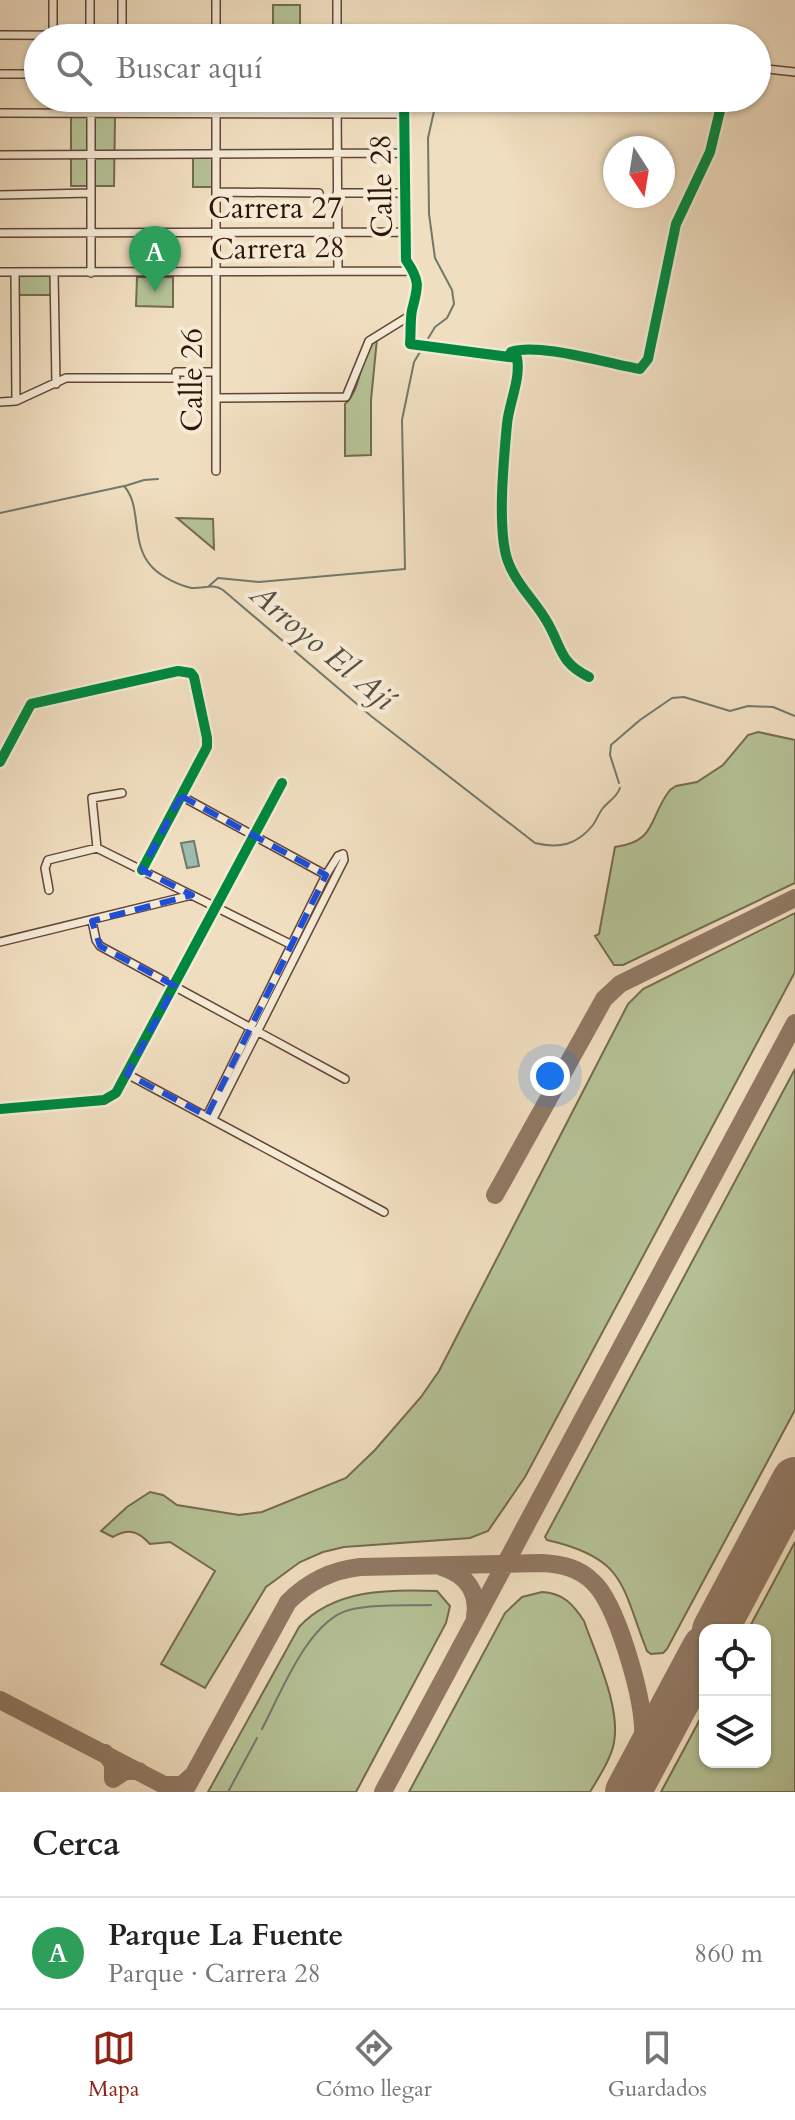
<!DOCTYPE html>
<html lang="es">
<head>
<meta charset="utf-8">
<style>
  :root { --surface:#fff; --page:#f6f6f6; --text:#222; --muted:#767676; --line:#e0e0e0; --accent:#8f2418 }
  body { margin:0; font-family:Cardo,serif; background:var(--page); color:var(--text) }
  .controls { position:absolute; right:24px; bottom:24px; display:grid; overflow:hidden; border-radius:16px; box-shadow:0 2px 6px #0004 }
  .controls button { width:72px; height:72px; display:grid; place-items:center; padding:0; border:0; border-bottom:2px solid var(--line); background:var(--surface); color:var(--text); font:40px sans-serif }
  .compass { position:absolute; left:603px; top:136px; width:72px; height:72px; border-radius:50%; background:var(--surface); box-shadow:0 2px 6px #0004; rotate:168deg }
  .you { position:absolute; left:550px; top:1076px; width:28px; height:28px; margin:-20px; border:6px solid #fff; border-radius:50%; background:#1a73e8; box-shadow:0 0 0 12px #1a73e833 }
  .badge { display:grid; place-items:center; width:52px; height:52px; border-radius:50%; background:var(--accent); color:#fff; font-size:26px; font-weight:700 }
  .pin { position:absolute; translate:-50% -66px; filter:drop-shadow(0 2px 4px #0008) }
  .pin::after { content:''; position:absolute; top:42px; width:28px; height:24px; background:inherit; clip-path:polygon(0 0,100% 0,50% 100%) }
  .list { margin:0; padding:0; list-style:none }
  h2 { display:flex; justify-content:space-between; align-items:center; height:104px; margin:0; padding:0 32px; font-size:34px }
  h2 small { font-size:26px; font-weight:400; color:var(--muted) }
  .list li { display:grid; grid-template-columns:52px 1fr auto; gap:24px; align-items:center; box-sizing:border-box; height:112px; padding:0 32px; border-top:2px solid var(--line) }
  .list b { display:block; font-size:30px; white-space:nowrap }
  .list p { margin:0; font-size:26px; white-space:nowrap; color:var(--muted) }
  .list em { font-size:26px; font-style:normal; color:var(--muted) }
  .icon { flex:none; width:44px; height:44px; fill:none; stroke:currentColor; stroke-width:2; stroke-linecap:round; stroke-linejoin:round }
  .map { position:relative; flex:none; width:795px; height:1792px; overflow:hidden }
  .search { position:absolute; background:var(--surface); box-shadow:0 2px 6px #0004; left:24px; right:24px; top:24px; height:88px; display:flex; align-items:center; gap:20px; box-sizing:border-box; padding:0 28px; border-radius:44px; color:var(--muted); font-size:30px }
  .sheet { height:216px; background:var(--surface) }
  nav { display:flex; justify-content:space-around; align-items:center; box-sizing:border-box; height:112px; border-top:2px solid var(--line); background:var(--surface); font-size:22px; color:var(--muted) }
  nav a { display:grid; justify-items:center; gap:4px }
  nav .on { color:var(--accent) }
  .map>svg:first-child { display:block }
</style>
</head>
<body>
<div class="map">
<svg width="795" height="1792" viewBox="0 0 795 1792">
  <rect width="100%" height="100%" fill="#f0dec0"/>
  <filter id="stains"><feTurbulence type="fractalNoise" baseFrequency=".0025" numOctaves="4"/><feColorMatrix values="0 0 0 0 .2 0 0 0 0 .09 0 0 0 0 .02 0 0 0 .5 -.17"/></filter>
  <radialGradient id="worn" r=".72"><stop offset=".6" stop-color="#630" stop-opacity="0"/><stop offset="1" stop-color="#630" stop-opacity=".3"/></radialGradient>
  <path fill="#b5c296" stroke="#746b4e" stroke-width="2" d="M273,5H300V31H273Z
    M71,117H115L114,186H71Z
    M193,156H214V187H193Z
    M17,274L53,275V295H17Z
    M137,277H173V307L136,306Z
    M377,339L371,400V455L345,456V404C363,388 358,355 377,339Z
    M178,518L213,519L214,549L177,518Z
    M758,732L795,740V883L623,965H614L595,936L599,934L615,847C658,841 648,818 670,790L676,786L697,782L723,765L748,735Z
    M795,913V972L525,1477L488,1531L470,1538L344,1547L323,1552L300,1562L266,1587L205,1688L161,1664L215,1571L170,1542L150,1544C138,1531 129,1528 113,1537L101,1531L127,1507L150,1492L163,1495L177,1505L239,1515L262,1512L346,1478L375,1450L421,1397L439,1371L628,1004L643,989Z
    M795,1069V1410L667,1649L663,1653L651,1654L647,1651C621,1585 626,1558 547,1540L545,1537Z
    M795,1542V1792H661L705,1710V1762H765V1630H748Z
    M437,1591L450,1606L446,1623L356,1792H208L299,1627C334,1589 389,1589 437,1591Z
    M542,1592C563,1593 573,1604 584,1621C596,1656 626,1717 611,1753C606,1767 597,1780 590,1792H409L505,1613L522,1597Z"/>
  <path fill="#9bbcaf" stroke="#71796c" stroke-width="2" d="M194,841L199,866L187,868L181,843Z"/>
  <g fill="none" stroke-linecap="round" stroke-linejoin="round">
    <path stroke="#71796c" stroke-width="2" d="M528,38L530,35
      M125,486L144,480L158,479
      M0,513L124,486C143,507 129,544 153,568C162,577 180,586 192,588C204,589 212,583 223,590L371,716L535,843C559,849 577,845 593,825C597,819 599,813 603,808C610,800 617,797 620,788
      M209,586L218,578L259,582L405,569L402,420L414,362L435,327L447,318L454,304L452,290L435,258L429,214L428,138L437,98
      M619,783L610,755L611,745L640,720L672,698L684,697L730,711L748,706L773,707L795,716
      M262,1729C281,1693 308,1621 349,1610C375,1604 404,1606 431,1605
      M228,1792L257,1738"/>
    <path stroke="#917964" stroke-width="18" d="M495,1195L604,999L620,984L795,898
      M442,1567C466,1574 479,1592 475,1617
      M0,1700L164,1785H182L192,1776
      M105,1753L113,1764V1779L125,1771H139
      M184,1792L288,1602C308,1582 332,1570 360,1567L542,1563C562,1564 579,1568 593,1582C617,1604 641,1692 643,1726C644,1745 639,1763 634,1781
      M383,1792L795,1023"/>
    <path stroke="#917964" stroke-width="46" d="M715,1630L795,1480
      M628,1792L705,1648"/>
    <g stroke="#624635" stroke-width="10">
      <path id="minor" d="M90,0V36
        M216,0V38
        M0,35L216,36L407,31
        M53,35V0
        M122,35V0
        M337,38V0
        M757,68L795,72
        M0,74H38
        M91,98V273
        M216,98V471
        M337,98L338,271
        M404,98L406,260C421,282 418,287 412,310C410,321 411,333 410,344L517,358C521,379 509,403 507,424C504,457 496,535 509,564C517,585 535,601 546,620C562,646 558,662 589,677
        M0,113L404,114
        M0,155L404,153
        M216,192L319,193
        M337,193H406
        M0,195L91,193
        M0,233L406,232
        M0,272L413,271
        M15,273L16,401
        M54,273L56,384
        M508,357L511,352C538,342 609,364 640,369L648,359L676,224L710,152L723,98
        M176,372H216
        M217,398L346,397L369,341L411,315
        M0,402L16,401L66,378H176
        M0,762L31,704L178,671L191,673L194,677L207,738V747L142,870
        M181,796L326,875
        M97,848L92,798L122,793
        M49,890L45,868L48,860L97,848L290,944
        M92,921L96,940L100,946L345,1079
        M0,942L192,895
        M127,1074L384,1212
        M0,1109L104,1100L116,1093L282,783
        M207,1116L326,875L338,856L343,854
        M213,1119L344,860L343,854"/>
    </g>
    <use href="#minor" stroke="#f5ead6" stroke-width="7"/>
    <g stroke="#f5ead6" stroke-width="15">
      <path id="cycleway" d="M404,98L406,260C421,282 418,287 412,310C410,321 411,333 410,344L517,358C521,379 509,403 507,424C504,457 496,535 509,564C517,585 535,601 546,620C562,646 558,662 589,677
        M508,357L511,352C538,342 609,364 640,369L648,359L676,224L710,152L723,98
        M0,762L31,704L178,671L191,673L194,677L207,738V747L142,870
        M0,1109L104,1100L116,1093L282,783"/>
    </g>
    <use href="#cycleway" stroke="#00873e" stroke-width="10"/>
  </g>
  <path fill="none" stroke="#1d4ed8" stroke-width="6" stroke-dasharray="16 10" stroke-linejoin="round" d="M181,796L326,875L207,1116L127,1074L175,986L100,946L92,921L192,895L142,870Z"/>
  <g text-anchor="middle" stroke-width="8" stroke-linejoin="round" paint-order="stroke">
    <g font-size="30" fill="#321407" stroke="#f5ead6">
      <text transform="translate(381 186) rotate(-91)" y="10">Calle 28</text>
      <text x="275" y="218">Carrera 27</text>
      <text transform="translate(278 248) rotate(-1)" y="10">Carrera 28</text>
      <text transform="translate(192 380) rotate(-90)" y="10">Calle 26</text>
    </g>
    <g font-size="32" font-style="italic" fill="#574f42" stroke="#f5ead6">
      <text transform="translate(323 646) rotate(40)" y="11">Arroyo El Ají</text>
    </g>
  </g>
  <rect width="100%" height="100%" filter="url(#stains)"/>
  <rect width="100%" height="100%" fill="url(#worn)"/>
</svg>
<div class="controls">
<button><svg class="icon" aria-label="locate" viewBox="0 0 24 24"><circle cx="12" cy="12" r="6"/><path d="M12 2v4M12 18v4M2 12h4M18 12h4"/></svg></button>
<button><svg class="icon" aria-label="layers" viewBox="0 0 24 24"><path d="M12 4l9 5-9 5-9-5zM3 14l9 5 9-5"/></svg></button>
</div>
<svg class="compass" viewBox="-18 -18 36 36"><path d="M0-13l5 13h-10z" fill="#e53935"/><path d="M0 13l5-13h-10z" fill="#767676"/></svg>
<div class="you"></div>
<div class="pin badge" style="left:155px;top:292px;background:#2e9e5b">A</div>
<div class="search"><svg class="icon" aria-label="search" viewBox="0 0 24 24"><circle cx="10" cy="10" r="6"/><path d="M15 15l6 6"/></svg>Buscar aquí</div>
</div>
<section class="sheet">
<h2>Cerca<small></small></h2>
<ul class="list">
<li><span class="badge" style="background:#2e9e5b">A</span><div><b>Parque La Fuente</b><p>Parque · Carrera 28</p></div><em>860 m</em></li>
</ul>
</section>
<nav>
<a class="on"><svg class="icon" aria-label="map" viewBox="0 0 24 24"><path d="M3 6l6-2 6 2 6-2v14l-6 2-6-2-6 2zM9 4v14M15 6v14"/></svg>Mapa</a>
<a><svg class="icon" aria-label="directions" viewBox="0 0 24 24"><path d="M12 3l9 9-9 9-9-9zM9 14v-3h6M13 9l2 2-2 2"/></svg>Cómo llegar</a>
<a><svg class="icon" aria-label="saved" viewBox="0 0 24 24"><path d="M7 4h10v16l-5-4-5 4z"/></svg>Guardados</a>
</nav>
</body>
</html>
